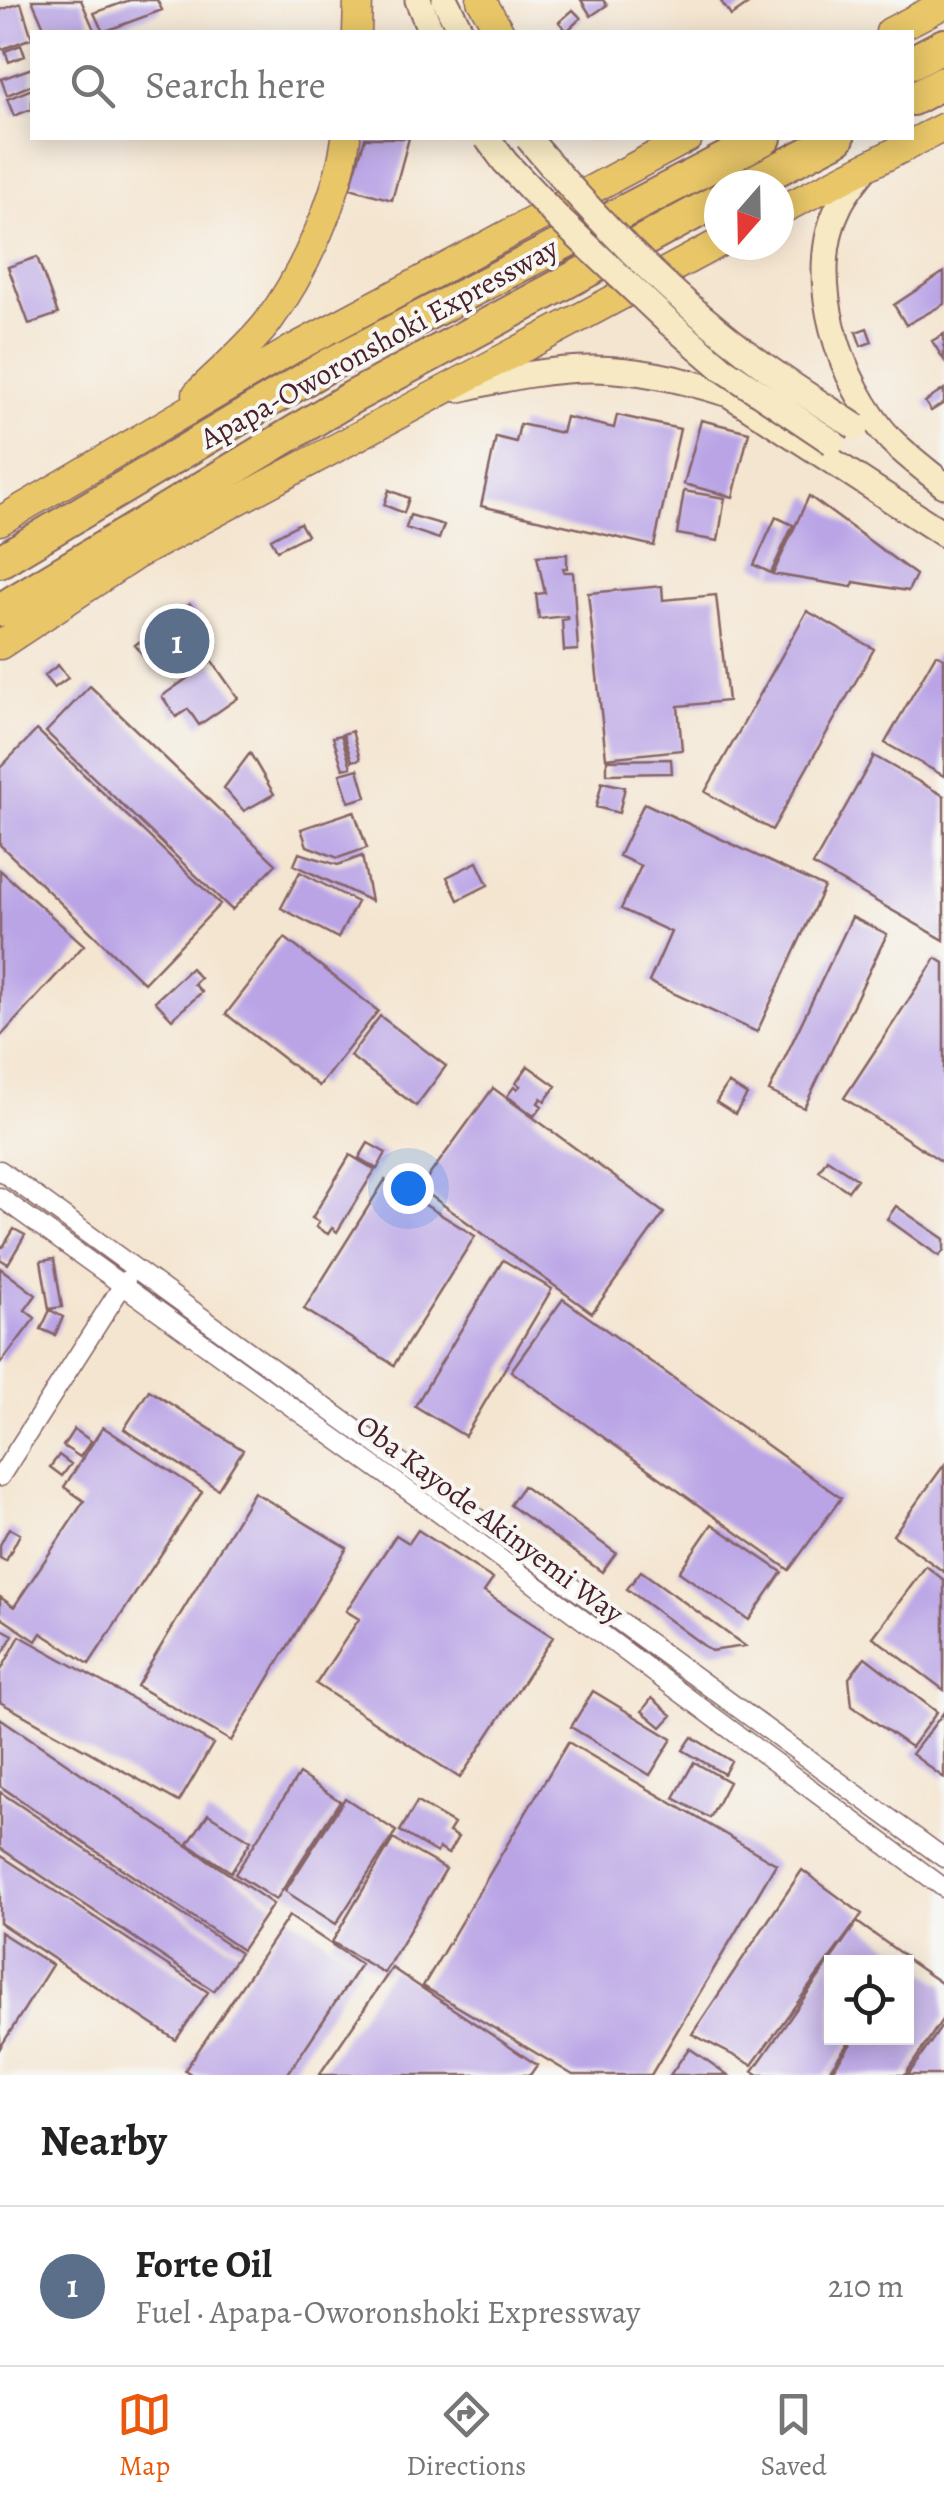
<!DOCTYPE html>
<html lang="en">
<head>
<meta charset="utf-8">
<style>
  :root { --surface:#fff; --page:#f2f2f2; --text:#222; --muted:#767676; --line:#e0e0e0; --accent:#ea580c }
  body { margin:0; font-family:Alegreya,serif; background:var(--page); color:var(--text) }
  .controls { position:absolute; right:30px; bottom:30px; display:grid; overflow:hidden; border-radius:0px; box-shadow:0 5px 25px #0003 }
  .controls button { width:90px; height:90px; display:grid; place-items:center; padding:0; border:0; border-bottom:2px solid var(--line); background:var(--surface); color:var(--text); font:50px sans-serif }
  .compass { position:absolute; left:704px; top:170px; width:90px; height:90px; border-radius:50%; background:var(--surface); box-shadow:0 5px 25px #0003; rotate:200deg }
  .you { position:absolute; left:408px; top:1188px; width:35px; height:35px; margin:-25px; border:8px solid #fff; border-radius:50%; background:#1a73e8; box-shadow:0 0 0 15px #1a73e833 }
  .badge { display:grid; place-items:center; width:65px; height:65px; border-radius:50%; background:var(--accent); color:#fff; font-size:32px; font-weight:700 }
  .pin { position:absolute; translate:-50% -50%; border:5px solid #fff; box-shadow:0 2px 10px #0006 }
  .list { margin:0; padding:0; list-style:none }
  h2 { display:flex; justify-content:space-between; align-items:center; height:130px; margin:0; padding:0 40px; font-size:42px }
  h2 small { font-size:32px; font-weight:400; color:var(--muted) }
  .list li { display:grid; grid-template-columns:65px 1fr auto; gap:30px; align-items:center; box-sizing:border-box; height:160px; padding:0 40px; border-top:2px solid var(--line) }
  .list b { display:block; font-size:38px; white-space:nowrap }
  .list p { margin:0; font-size:32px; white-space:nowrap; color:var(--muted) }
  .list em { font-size:32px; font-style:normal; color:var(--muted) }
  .icon { flex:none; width:55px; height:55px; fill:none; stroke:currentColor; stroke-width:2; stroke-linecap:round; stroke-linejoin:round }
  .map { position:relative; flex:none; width:944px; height:2075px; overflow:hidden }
  .search { position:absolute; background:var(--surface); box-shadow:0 5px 25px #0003; left:30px; right:30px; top:30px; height:110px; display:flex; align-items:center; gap:25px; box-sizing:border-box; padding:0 35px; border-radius:0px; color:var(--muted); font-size:38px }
  .sheet { height:290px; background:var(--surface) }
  nav { display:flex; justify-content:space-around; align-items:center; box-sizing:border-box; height:140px; border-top:2px solid var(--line); background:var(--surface); font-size:28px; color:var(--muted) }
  nav a { display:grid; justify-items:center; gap:5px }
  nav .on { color:var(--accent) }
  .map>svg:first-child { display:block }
</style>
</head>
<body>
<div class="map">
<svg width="944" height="2075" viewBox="0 0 944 2075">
  <rect width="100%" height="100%" fill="#f6f6f2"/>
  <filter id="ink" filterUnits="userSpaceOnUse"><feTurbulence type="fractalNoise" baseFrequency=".01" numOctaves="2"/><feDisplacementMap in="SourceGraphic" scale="20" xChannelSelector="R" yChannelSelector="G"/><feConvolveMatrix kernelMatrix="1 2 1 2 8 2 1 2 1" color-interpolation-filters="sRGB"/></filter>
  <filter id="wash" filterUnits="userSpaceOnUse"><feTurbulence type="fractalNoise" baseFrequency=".0048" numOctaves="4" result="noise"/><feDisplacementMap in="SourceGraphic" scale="40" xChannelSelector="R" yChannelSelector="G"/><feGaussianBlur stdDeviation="2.25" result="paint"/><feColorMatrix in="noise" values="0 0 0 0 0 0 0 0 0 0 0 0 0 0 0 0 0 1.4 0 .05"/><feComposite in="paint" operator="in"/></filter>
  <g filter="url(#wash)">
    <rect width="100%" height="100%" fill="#f4e5d0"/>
    <g id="blocks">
      <path fill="#baa4e6" d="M32,0H81L95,32H46Z
        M130,0H157L162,10L103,32L94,13Z
        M581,0H603L607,5L591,16Z
        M720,0H754L731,16Z
        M21,3L32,38L0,50V10Z
        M573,10L581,18L567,31L559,22Z
        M21,45L25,56L9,62L5,51Z
        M32,68V85L7,95L1,79Z
        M32,89V109L14,116L7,99Z
        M365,138H409L392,200L350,188Z
        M37,257L58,314L29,324L8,267Z
        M944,272V304L906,325L894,305Z
        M867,328L872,342L861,346L856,332Z
        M944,334V360L932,341Z
        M944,389V403L931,411L925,402Z
        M617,415L680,429L654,546L481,506L496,437L516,442L520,424L562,433L566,417L614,428Z
        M701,420L749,432L733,497L684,484Z
        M389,490L409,498L404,513L384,505Z
        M684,491L725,498L718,541L677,534Z
        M809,496L916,575L908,591L854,582L852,587L773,574Z
        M410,515L444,525L439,539L406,528Z
        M776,517L793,525L771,573L754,565Z
        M300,523L307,535L277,550L271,539Z
        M567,554V568H563L564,572H573L578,650L564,651L562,620L568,619L567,616L539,619L536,594L545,593L537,556Z
        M662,586L663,600L716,595L728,701L678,706L682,750L606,758L588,593Z
        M190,604L210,630L155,671L135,645Z
        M807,611L874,649L772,830L705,792Z
        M936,654L944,658V776L885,743Z
        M212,661L238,698L199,725L188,709L176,717L162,696Z
        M58,665L68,678L54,688L44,676Z
        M90,686L276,864L232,910L46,732Z
        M37,730L220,904L144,983L0,845V768Z
        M352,731L360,759L352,761L343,734Z
        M341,735L351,767L343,769L333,737Z
        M250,753L274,794L244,811L224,788Z
        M874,756L944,796V940L813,865Z
        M671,759L672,773L607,774V760Z
        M358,769L366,797L349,802L340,774Z
        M602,782L625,787L619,813L596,807Z
        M644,803L824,887L757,1032L649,982L671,932L621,909L641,866L619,856Z
        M354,811L367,848L338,858L307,846L301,829Z
        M299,853L338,865L362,856L371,901L294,865Z
        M477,862L488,885L458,900L447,877Z
        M0,870L84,945L0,1037Z
        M300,872L357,902L338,938L281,908Z
        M852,917L887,934L804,1108L769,1091Z
        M285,938L378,1011L319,1086L226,1014Z
        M936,958L944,963V1163L844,1098Z
        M191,968L200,978L194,984L202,992L172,1019L155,1001Z
        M380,1016L446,1066L416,1106L350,1056Z
        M528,1066L556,1086L545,1101L541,1098L538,1103L542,1106L534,1116L507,1096L514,1087L517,1089L520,1086L516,1083Z
        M728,1083L747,1095L735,1114L716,1102Z
        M493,1088L664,1213L592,1313L420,1188Z
        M368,1143L386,1153L377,1169L359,1158Z
        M350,1155L375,1170L337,1232L332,1228L328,1234L316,1227L319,1222L312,1218Z
        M827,1159L857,1179L848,1191L819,1171Z
        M385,1180L475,1236L394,1365L304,1309Z
        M896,1206L944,1239V1250L939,1256L887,1219Z
        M14,1229L25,1235L8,1264L0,1259V1245L3,1247Z
        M54,1259L62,1307L49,1309L41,1261Z
        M503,1260L552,1289L465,1436L415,1406Z
        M0,1268L36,1295L25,1310L35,1318L0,1364Z
        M563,1299L841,1498L789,1570L511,1371Z
        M50,1310L63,1317L55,1335L41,1329Z
        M149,1390L243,1450L218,1489L124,1429Z
        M103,1427L202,1492L89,1664L41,1633L36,1641L0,1617V1597L14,1607L84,1501L64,1487Z
        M74,1429L91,1441L80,1457L63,1446Z
        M59,1455L71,1464L62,1476L50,1467Z
        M944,1465V1572L893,1535Z
        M523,1486L616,1553L602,1572L510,1505Z
        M254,1492L347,1548L231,1741L137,1686Z
        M712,1524L782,1572L749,1620L679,1572Z
        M9,1528L20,1534L6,1561L0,1558V1545Z
        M418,1530L493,1579L484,1592L553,1637L460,1778L316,1684L359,1619L346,1611L396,1535L409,1543Z
        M926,1566L944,1580V1690L873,1637Z
        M641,1571L745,1646L711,1651L627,1589Z
        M0,1628L13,1635L3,1653L0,1651Z
        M20,1636L213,1744L179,1802L0,1702V1672Z
        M865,1657L937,1712L911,1747L852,1706L849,1678Z
        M593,1691L672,1739L650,1775L571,1727Z
        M652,1698L672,1715L661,1727L642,1711Z
        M944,1712V1778L912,1754Z
        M0,1718L273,1904L242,1950L0,1786Z
        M692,1737L731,1761L724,1774L683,1750Z
        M568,1742L776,1864L651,2075H573L423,1986Z
        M694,1762L729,1782L710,1818L674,1798Z
        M299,1774L340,1801L276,1900L235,1874Z
        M0,1792L240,1953L214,1991L0,1848Z
        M345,1798L396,1831L336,1924L285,1891Z
        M417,1802L454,1824L449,1832L458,1837L448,1854L439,1848L437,1853L400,1831Z
        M208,1814L251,1841L231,1872L188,1844Z
        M393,1839L446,1869L384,1973L332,1942Z
        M0,1855L208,1992L176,2040L0,1923Z
        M802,1870L862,1914L752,2065L692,2034Z
        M289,1916L361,1964L287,2075H192L185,2070Z
        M857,1922L906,1957L903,1962H832V2038H852L826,2075H759L753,2071Z
        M0,1932L52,1965L0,2048Z
        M906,1959L944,1985V2017L905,2075H829L855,2038H906Z
        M392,1968L537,2065L530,2075H319Z
        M944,2023V2075H908Z
        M689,2048L728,2075H670Z"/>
    </g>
  </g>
  <g filter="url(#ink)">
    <use href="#blocks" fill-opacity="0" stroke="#866465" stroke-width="2.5"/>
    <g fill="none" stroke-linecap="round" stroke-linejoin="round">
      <g stroke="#866465" stroke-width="21">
        <path id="minor" d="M0,1170L944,1858
          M0,1197L424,1502L944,1888
          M0,1477L126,1280"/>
      </g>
      <g stroke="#866465" stroke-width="29">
        <path id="secondary" d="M418,0L431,32
          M445,0L461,32
          M867,166C858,178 847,190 840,204C803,275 840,385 891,440C907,456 926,470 944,485
          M459,389C566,363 622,360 729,394L944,534"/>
      </g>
      <g stroke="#866465" stroke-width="31">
        <path id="primary" d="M481,0L500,32
          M357,32L358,0
          M890,32L944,4
          M779,211L944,127
          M197,394C220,371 248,348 268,322C304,273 338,198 346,138
          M0,521L291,350L688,138
          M0,645L136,555L719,243"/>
      </g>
      <g stroke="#866465" stroke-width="36">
        <path id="motorway" d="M912,62L944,45
          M912,99L944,82
          M747,185L838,138
          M0,561L329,365L765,138
          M0,610L349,399L719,200"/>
      </g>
      <use href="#minor" stroke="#fff" stroke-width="18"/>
      <use href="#secondary" stroke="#f6e9c3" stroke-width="25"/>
      <use href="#primary" stroke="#e9c769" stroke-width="28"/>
      <use href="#motorway" stroke="#e9c769" stroke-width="32"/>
      <g stroke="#866465" stroke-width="29" stroke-linecap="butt">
        <path id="secondary-bridge" d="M487,138L505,162L560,220L666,320L722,368L832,442
          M528,138C598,222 677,303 766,367C795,388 826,407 856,427"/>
      </g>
      <use href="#secondary-bridge" stroke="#f6e9c3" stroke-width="25"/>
    </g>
  </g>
  <g text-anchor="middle" stroke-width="8" stroke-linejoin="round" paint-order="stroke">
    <g font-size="30" fill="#4a1f2b" stroke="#f6f6f2">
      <text transform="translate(379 343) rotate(-29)" y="10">Apapa-Oworonshoki Expressway</text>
      <text transform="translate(490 1519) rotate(37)" y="10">Oba Kayode Akinyemi Way</text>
    </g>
  </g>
</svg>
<div class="controls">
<button><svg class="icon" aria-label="locate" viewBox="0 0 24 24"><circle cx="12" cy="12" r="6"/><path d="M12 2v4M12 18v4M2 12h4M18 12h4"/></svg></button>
</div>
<svg class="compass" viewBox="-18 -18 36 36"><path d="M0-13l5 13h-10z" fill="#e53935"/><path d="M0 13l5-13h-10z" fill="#767676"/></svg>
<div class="you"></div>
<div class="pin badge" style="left:177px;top:641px;background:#5c6f8a">1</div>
<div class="search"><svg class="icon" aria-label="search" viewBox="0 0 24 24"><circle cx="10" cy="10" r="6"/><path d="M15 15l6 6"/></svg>Search here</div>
</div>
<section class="sheet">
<h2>Nearby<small></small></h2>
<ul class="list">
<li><span class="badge" style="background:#5c6f8a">1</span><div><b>Forte Oil</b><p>Fuel · Apapa-Oworonshoki Expressway</p></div><em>210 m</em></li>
</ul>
</section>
<nav>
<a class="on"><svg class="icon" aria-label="map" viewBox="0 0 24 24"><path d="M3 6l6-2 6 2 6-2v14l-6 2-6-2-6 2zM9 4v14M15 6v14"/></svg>Map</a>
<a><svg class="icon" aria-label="directions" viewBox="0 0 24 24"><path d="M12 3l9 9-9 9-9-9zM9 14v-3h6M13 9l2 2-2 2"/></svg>Directions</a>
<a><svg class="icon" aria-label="saved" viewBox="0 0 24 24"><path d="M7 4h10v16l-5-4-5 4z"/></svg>Saved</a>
</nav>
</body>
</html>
